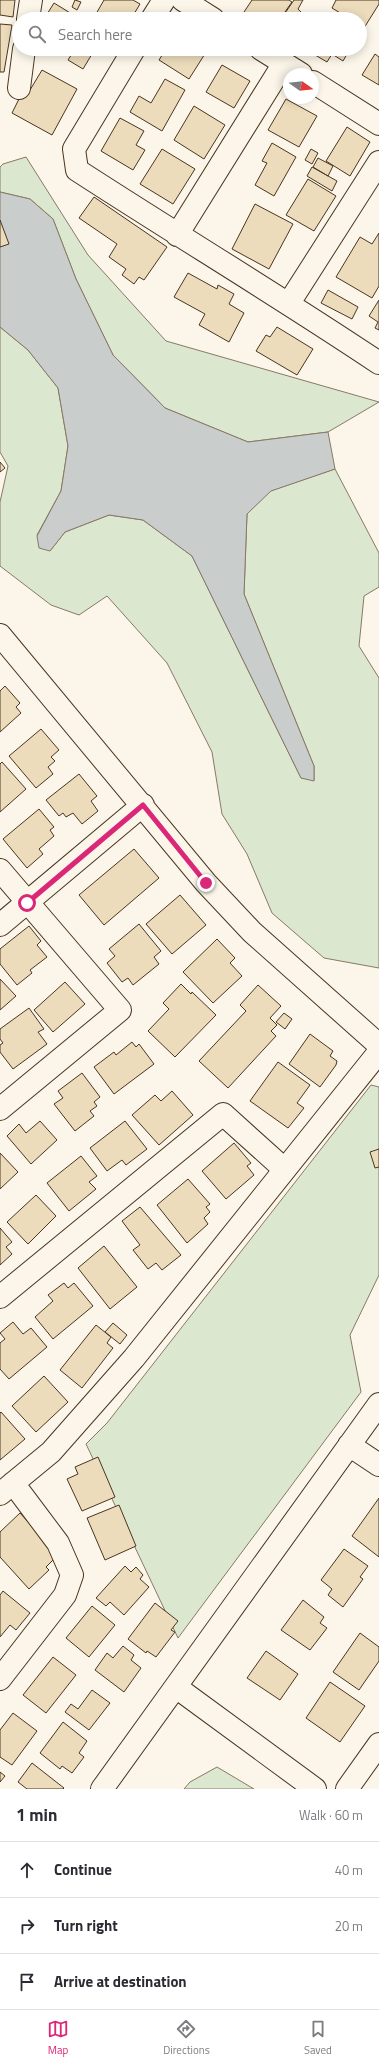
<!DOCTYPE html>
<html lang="en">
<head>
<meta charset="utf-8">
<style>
  :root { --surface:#fff; --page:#f2f2f3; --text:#2b2b33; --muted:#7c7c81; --line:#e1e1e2; --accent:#db2777 }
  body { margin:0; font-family:"Titillium Web",sans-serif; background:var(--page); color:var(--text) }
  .compass { position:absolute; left:283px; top:68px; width:36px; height:36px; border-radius:50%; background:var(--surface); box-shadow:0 2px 10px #0003; rotate:105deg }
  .stop { position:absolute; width:12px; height:12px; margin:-9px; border:3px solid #db2777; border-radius:50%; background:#fff }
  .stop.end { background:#db2777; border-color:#fff; box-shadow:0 1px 4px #0008 }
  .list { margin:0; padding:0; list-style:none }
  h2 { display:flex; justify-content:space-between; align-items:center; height:52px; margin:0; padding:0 16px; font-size:17px }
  h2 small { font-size:13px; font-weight:400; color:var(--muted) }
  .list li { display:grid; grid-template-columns:26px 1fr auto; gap:12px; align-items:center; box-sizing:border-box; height:56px; padding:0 16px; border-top:1px solid var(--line) }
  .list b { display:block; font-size:15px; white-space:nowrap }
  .list em { font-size:13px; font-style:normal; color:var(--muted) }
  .icon { flex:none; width:22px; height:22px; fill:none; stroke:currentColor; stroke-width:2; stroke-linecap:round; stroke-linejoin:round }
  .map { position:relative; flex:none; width:379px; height:1789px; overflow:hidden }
  .search { position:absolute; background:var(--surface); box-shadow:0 2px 10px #0003; left:12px; right:12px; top:12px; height:44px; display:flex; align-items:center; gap:10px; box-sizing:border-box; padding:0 14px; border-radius:22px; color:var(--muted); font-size:15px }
  .sheet { height:220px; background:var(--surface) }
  nav { display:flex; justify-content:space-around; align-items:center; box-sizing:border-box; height:56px; border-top:1px solid var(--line); background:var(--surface); font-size:11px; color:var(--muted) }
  nav a { display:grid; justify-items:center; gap:2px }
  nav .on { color:var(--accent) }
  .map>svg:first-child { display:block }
</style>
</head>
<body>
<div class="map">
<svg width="379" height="1789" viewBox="0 0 379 1789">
  <rect width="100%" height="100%" fill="#fbf6e9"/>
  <path fill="#dce7d0" stroke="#887966" d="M26,157L88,255L166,341L379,402L328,432L248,442L165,408L113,355L76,279L53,219L30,199L0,192V167L3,164Z
    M0,327L28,350L58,388L68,446L61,491L37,535L50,551L65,532L109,515L143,520L192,556L301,778L314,780V766L244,594L247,514L270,491L335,469L379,553V587L364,596L359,646L379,678V968L324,958L272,913L247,854L222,814L212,752L167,663L107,596L79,615L51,605L0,566V502L8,466L0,452Z
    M371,1085L379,1087V1275L350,1335L361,1392L178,1638L86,1444L107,1423Z
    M217,1767L254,1789H184L190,1782Z"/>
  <path fill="#c9cecd" stroke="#887966" d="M0,192L30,199L53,219L76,279L113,355L165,408L248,442L328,432L335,469L271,491L247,514L244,594L314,766V781L301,778L192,556L143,520L109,515L65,532L50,551L39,548L37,536L61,491L68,446L58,388L28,350L0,327Z"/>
  <path fill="#ecdcbc" stroke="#4a3520" d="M0,0H15L13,17L0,15Z
    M75,0L81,2L77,10L72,7Z
    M104,0H133L140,4L131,19H97L99,16L96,14Z
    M252,0H289L292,2L280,19H255L244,12Z
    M294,0H303L298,9L301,12L297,19H281Z
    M336,0H379V4L364,28L360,25V19H350L332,8Z
    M54,3L80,19H44Z
    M0,24L12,25L4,72H0Z
    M49,49H59L56,53Z
    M75,49H95L83,69L68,60Z
    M166,49H208L189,79L159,60Z
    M305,49H350L343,61L332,54L327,62Z
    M375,54L379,57V85L362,75Z
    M222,65L250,81L234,108L206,92Z
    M42,70L77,89L52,135L12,113L25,87L30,90Z
    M165,79L185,90L162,131L130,112L139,96L151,103Z
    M286,99L317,116L299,147L268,130Z
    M194,106L225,125L204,159L174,140Z
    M120,118L144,131L136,145L145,150L133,170L101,151Z
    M347,127L370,142L350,176L326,161Z
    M272,143L296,157L274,196L255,185L267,163L262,161Z
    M162,149L195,169L173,204L140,184Z
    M311,149L318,153L312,164L305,160Z
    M318,158L333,166L328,176L313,167Z
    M312,167L337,181L332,191L307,176Z
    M308,179L336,196L314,231L286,215Z
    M94,197L167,247L144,280L139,277L134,284L122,275L126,269L109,257L117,244L79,218Z
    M255,204L293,224L269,269L232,249Z
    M0,220L9,244L0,247Z
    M379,233V286L372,298L336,277L360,237L372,244Z
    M188,273L217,289L218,285L234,294L229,304L244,313L229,342L199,325L205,314L174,297Z
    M328,290L358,307L352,319L321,303Z
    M379,300V330L375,328L378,322L369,316Z
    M277,327L313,349L297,375L256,351L266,335L270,337Z
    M0,462L5,468L0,472Z
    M5,686L20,703L16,707L21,713L0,732V691Z
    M41,729L59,750L51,757L55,761L48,767L53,774L36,788L9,756Z
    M2,762L26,789L0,812V764Z
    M79,774L97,796L91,801L98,811L82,824L73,813L66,817L63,813L59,816L46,800Z
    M39,809L54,827L50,830L54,836L39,849L43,854L27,868L3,839Z
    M134,849L159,878L104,925L79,895Z
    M180,895L206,925L172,954L146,924Z
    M139,924L161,951L154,957L159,964L133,985L128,978L122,982L107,963L115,956L109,949Z
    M29,926L41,941L37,945L47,957L30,970L32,973L17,985L0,964V949Z
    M217,939L235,958L230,963L242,976L213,1003L183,972Z
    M0,979L16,996L0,1010Z
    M65,982L85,1004L53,1032L34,1010Z
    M181,984L191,994L192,992L216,1015L175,1057L148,1031L169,1009L163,1003Z
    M258,985L281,1006L270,1018L277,1025L271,1031L276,1036L228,1088L199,1061L246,1011L240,1005Z
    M29,1008L44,1029L38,1032L47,1044L13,1069L0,1052V1045L3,1043L0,1039V1029Z
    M284,1013L292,1019L285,1029L276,1022Z
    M310,1034L333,1051L330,1056L337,1061L336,1065L320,1087L289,1064Z
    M132,1042L136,1047L139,1044L154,1064L114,1094L94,1067L114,1052L116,1055Z
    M278,1062L310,1085L297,1103L304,1108L288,1128L250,1101Z
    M82,1073L100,1097L94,1102L97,1106L90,1111L94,1116L75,1131L54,1104L63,1098L58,1091Z
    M172,1091L193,1115L159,1145L132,1115L155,1095L161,1101Z
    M40,1121L57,1140L31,1164L7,1136L19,1124L26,1133Z
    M125,1121L147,1149L126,1165L122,1160L107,1171L90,1148Z
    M234,1143L251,1163L247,1166L254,1175L226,1199L202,1171Z
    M379,1149V1167L375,1168L370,1152Z
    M0,1153L18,1172L0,1189Z
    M81,1156L97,1176L89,1182L96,1189L69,1211L47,1183Z
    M188,1179L210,1204L206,1207L210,1212L204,1218L208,1224L187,1243L157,1205Z
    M36,1195L56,1216L28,1244L7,1222Z
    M140,1207L181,1255L162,1270L156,1263L148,1269L133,1250L140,1245L122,1221Z
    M0,1228L12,1242L6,1247L12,1254L0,1265Z
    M104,1246L137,1287L110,1309L78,1268Z
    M64,1283L68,1288L74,1283L93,1306L53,1339L35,1317L53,1301L48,1295Z
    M13,1322L23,1334L31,1328L47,1347L9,1379L0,1369V1343L5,1339L0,1333Z
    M113,1323L127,1335L120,1344L105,1332Z
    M96,1325L111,1337L107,1343L113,1348L82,1388L60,1370Z
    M44,1376L68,1402L36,1432L12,1406Z
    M1,1412L25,1439L0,1460V1413Z
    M98,1457L115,1497L82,1511L67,1479L78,1474L75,1467Z
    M379,1498V1557L352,1536Z
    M119,1505L136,1546L105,1560L87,1518Z
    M20,1513L58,1555L46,1567L49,1570L29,1589L0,1557V1532Z
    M344,1549L368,1566L360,1577L363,1579L343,1607L328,1595L332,1589L321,1580Z
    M125,1566L131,1572L136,1567L143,1575L140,1579L149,1587L124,1615L110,1602L106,1606L96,1598Z
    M3,1591L30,1613L16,1630L10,1625L0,1637V1595Z
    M303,1600L324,1617L320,1623L327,1628L310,1650L281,1630Z
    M155,1603L178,1621L171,1630L175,1632L156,1657L147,1651L146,1653L128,1639Z
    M92,1606L115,1625L89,1657L66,1638Z
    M360,1633L379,1647V1661L359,1690L333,1672Z
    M123,1646L134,1655L131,1660L141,1668L124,1692L95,1670L107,1653L113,1658Z
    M266,1651L298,1674L280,1700L247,1678Z
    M53,1657L76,1675L46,1713L23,1695Z
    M330,1682L365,1706L340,1742L306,1718Z
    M92,1690L110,1703L89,1730L65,1712L71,1704L78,1709Z
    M13,1713L37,1731L12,1765L0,1757V1730Z
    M63,1722L87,1741L79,1753L84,1757L72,1773L62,1766L60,1769L40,1753Z
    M32,1763L64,1788L63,1789H27L18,1782Z
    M0,1772L5,1776L0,1782Z"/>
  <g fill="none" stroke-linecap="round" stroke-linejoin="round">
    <g stroke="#4a3520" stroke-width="24">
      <path id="minor" d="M183,0L213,19
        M28,19L31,0
        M152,19L164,0
        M134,49L74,149L77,170C177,235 279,296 379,363
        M261,49L301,74
        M313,82L379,124
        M19,88L24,49
        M177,235L284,63
        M289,303L379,162
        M0,635L206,883L252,932L379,1045
        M0,870L120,1010L0,1109
        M0,925L143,805
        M0,1297L223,1114L284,1169
        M349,1445L379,1465
        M0,1494L51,1452L134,1358L379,1052
        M0,1679L65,1595L72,1575L58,1543L13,1483
        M176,1687L315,1789
        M102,1789L379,1404
        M347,1789L379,1744"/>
    </g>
    <use href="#minor" stroke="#fbf6e9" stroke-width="22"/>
  </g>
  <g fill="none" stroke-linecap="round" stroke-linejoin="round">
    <path stroke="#db2777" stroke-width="5" d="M27,903L143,805L206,883"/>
  </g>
</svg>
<svg class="compass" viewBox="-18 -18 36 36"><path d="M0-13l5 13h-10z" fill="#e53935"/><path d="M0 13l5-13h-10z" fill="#7c7c81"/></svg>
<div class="stop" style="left:27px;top:903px"></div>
<div class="stop end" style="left:206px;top:883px"></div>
<div class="search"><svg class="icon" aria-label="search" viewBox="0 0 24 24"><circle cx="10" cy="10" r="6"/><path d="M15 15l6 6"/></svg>Search here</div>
</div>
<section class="sheet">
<h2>1 min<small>Walk · 60 m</small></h2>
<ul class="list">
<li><svg class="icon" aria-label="ahead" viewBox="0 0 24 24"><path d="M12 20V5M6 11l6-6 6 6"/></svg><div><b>Continue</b></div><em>40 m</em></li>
<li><svg class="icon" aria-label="right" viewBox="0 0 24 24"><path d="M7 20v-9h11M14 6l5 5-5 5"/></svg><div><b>Turn right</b></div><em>20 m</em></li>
<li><svg class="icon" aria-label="arrive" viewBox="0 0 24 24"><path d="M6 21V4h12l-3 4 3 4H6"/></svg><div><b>Arrive at destination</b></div></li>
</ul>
</section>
<nav>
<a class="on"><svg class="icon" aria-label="map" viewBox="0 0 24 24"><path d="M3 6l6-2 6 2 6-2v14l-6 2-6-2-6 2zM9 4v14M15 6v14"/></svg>Map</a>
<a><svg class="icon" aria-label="directions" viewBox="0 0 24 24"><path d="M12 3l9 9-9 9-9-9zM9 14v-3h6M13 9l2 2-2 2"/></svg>Directions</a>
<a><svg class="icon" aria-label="saved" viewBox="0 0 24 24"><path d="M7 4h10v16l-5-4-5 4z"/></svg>Saved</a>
</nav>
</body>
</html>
